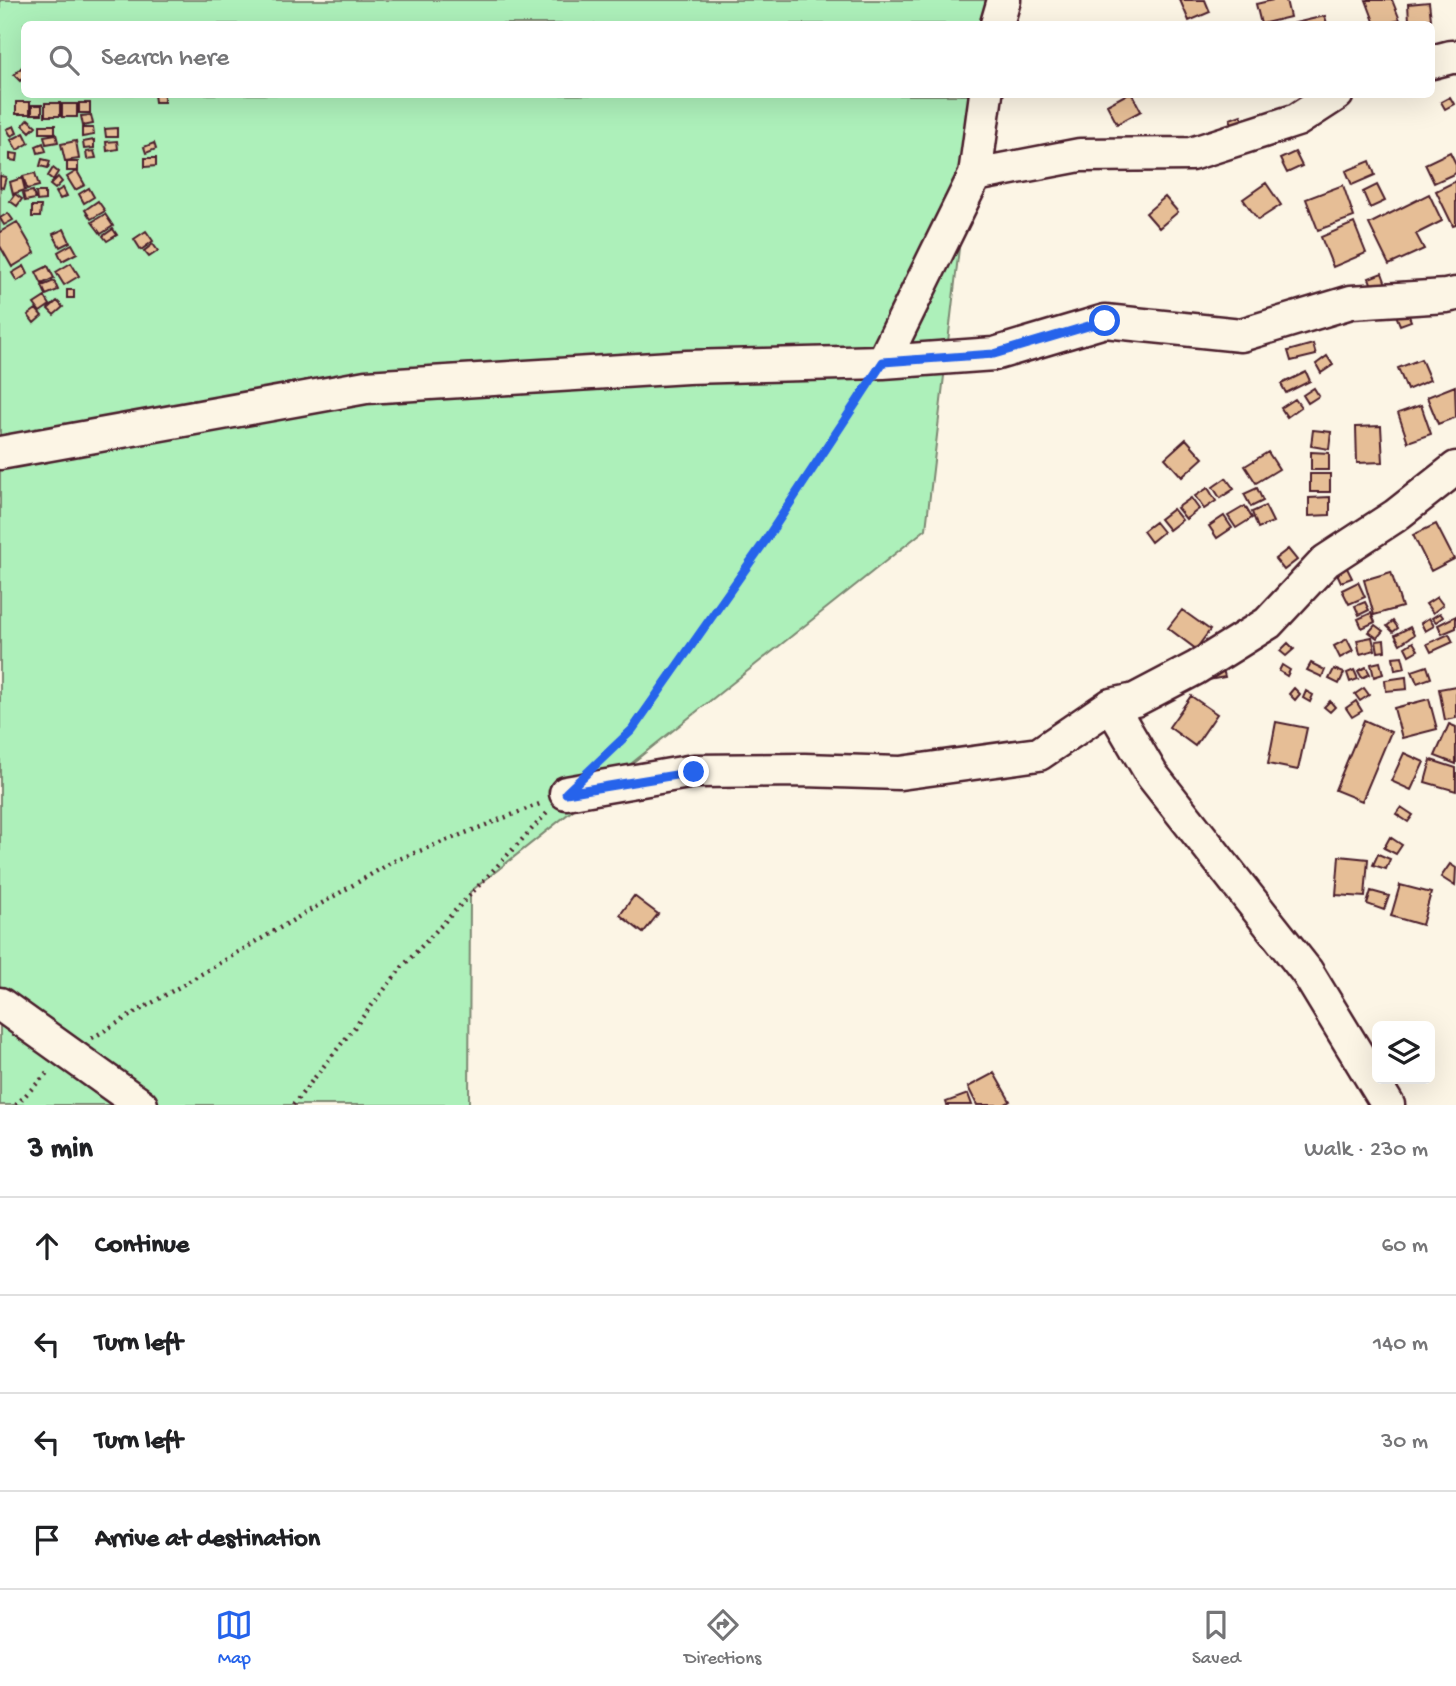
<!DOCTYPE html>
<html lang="en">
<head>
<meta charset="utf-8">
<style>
  :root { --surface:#fff; --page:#f6f6f6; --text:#202124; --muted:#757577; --line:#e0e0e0; --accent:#2563eb }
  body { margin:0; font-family:"Gochi Hand",sans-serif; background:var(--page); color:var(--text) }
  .controls { position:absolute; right:21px; bottom:21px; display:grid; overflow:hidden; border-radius:10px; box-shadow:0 7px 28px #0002 }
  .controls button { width:63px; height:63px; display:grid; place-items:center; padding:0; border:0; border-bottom:2px solid var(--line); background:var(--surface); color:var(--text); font:35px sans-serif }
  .stop { position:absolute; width:21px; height:21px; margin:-16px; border:5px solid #2563eb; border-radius:50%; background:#fff }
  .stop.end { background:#2563eb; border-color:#fff; box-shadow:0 2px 7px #0008 }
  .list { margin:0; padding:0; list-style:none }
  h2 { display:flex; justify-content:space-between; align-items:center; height:91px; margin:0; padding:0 28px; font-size:30px }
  h2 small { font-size:23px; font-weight:400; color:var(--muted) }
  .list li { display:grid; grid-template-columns:46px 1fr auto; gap:21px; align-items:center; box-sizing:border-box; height:98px; padding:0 28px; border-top:2px solid var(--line) }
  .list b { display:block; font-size:26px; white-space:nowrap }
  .list em { font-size:23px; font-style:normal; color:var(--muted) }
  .icon { flex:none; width:38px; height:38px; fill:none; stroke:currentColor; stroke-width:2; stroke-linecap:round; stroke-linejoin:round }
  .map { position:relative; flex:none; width:1456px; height:1105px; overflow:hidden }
  .search { position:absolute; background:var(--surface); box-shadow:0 7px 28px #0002; left:21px; right:21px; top:21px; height:77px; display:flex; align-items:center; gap:18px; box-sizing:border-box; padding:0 24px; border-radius:10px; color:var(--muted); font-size:26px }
  .sheet { height:483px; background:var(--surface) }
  nav { display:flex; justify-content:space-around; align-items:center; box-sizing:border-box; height:98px; border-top:2px solid var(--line); background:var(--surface); font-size:19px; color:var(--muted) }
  nav a { display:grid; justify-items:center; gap:4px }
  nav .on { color:var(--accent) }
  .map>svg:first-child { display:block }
</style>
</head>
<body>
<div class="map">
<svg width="1456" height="1105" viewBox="0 0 1456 1105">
  <rect width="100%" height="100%" fill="#fcf5e5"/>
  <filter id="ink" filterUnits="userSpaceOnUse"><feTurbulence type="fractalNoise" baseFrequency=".0143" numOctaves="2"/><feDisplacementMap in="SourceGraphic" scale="14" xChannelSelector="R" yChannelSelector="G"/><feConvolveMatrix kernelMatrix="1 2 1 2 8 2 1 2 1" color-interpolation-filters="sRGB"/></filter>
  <g filter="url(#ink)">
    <path fill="#adf0ba" stroke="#7c8872" stroke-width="2" d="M0,0H988L986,24H24V94L977,95L926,529L470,892L469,1105H0Z"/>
    <path fill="#e6be96" stroke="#4a1f2b" stroke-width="2" d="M1180,0H1205L1210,12L1189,21Z
      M1273,0H1286L1290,17L1261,24L1256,4Z
      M1366,0H1392L1400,20L1385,24H1375Z
      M1429,2L1431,19L1409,21L1408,4Z
      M1325,16L1327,24H1296L1295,23Z
      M22,67L24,69V77L20,81L14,75Z
      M154,94H164V102H155Z
      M1127,94H1132L1141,111L1117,124L1107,105Z
      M1450,97L1454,104L1445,109L1441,102Z
      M16,102H30V114H16Z
      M45,103H60V116H45Z
      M79,103H90V113H79Z
      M62,104H77V117H62Z
      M32,105H42V114H32Z
      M91,115L93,124L83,126L81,116Z
      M1241,115L1247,127L1235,131L1230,119Z
      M28,119L36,126L30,132L23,125Z
      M40,125H55V133H40Z
      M14,126L17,133L11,136L7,129Z
      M82,128H93L94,135L82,137Z
      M117,128V137H106L105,129Z
      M24,133L29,143L17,150L11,140Z
      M56,134L58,142L46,144L44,136Z
      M94,140V148L84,149L83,142Z
      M76,141L79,159L65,161L61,144Z
      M117,141L118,149L107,151L106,142Z
      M43,143L46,151L38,153L36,146Z
      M154,143L156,149L146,153L144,147Z
      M94,151L96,158L87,159L86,152Z
      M1295,152L1302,166L1287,173L1280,159Z
      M1450,152L1456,164V173L1434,183L1425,164Z
      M10,153L18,154L17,161L10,160Z
      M145,158H156V166L145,167Z
      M42,159L50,161L48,168L40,166Z
      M1370,161L1375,175L1352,185L1346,171Z
      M67,162H78V171H67Z
      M53,168L58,172L53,180L48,176Z
      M77,171L85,185L75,190L67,177Z
      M35,173L39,186L27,189L23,176Z
      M0,176L6,177L3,188L0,187Z
      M58,177L62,182L55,189L50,185Z
      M22,178L25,190L13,194L10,182Z
      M1456,181V225L1453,226L1436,191Z
      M1266,183L1281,205L1258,220L1243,199Z
      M1343,185L1354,217L1318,230L1306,199Z
      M1377,185L1385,201L1370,208L1363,192Z
      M63,188L67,196L60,199L56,192Z
      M89,188L94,197L84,203L79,194Z
      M33,191L35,199L25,201L23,193Z
      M36,192H45V200L37,201Z
      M15,194L22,199L17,206L10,201Z
      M1429,194L1442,221L1416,234L1424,249L1389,265L1369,224Z
      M1165,197L1178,212L1159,228L1146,213Z
      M98,201L105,211L91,219L85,210Z
      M32,206H41L40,217H32Z
      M8,213L13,220L4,225L0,218Z
      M105,214L113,226L101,234L92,222Z
      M17,222L35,253L12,267L0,246V232Z
      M1354,223L1366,253L1333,267L1321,237Z
      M64,229L70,242L60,247L53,234Z
      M113,229L117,235L107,241L103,236Z
      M146,231L153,241L141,250L134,239Z
      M72,244L77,253L62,261L58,252Z
      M153,244L158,251L149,257L144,251Z
      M71,263L79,276L64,285L56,272Z
      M24,266L28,274L17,281L12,273Z
      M48,266L54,278L42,284L36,272Z
      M1382,273L1386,284L1373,288L1369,278Z
      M54,281L58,290L46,295L42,286Z
      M67,290H74V298H67Z
      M45,297L50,305L40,312L34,304Z
      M57,301L63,307L54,315L48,309Z
      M36,309L42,316L34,323L28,315Z
      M1407,311L1411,321L1400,325L1396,315Z
      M1313,344L1316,355L1291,361L1288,351Z
      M1327,356L1333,365L1321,373L1316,364Z
      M1421,359L1430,380L1407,390L1398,368Z
      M1306,372L1310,381L1286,393L1281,384Z
      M1455,386L1456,417L1438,424L1427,397Z
      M1314,388L1319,396L1308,403L1303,395Z
      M1295,399L1301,407L1287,417L1281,408Z
      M1421,405L1431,434L1408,442L1398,413Z
      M1381,426L1383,462L1357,463L1356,427Z
      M1313,430L1331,432L1329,449L1311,446Z
      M1186,439L1203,458L1182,477L1165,458Z
      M1268,452L1279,469L1256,483L1245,466Z
      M1311,452L1329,453V470H1311Z
      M1310,474H1330V492H1310Z
      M1226,478L1234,489L1220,498L1213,487Z
      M1208,488L1216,501L1204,509L1195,496Z
      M1257,488L1263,501L1251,507L1244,494Z
      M1330,497V515L1309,516V498Z
      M1191,498L1199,509L1186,519L1177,508Z
      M1245,506L1252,518L1236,528L1228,516Z
      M1265,506L1273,522L1258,528L1252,512Z
      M1173,509L1182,520L1169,530L1160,519Z
      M1224,516L1232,528L1217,538L1209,526Z
      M1155,522L1163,532L1151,542L1143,531Z
      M1436,524L1454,559L1431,571L1413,535Z
      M1288,549L1297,560L1284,570L1275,559Z
      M1345,564L1352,578L1341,582L1335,569Z
      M1391,572L1402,607L1374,615L1364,580Z
      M1358,582L1365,597L1349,604L1342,590Z
      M1437,597L1443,605L1433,613L1426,604Z
      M1365,602L1369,610L1359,615L1355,606Z
      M1182,610L1210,630L1196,649L1168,628Z
      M1371,613L1375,622L1362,628L1358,619Z
      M1440,613L1443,617L1436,622L1432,618Z
      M1456,616V628L1442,634L1438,625Z
      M1429,618L1434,626L1425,631L1421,623Z
      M1393,621L1398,628L1393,632L1387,626Z
      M1375,625L1383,631L1377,638L1369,632Z
      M1410,627L1414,635L1400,644L1395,635Z
      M1449,634L1453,642L1431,652L1427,644Z
      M1372,637L1375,650L1360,654L1357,640Z
      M1347,639L1353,651L1340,658L1334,646Z
      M1384,640L1385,651L1378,652L1376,641Z
      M1413,642L1418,650L1409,655L1405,647Z
      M1288,643L1294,649L1286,656L1280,651Z
      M1402,656L1405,668L1395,670L1393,657Z
      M1380,662L1383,674L1374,677L1371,664Z
      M1311,663L1325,670L1322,677L1307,670Z
      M1222,665L1225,677L1208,680L1206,668Z
      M1282,665L1290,670L1287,676L1279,671Z
      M1427,666L1431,678L1417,683L1412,671Z
      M1366,667L1370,674L1362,678L1358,671Z
      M1334,669L1344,673L1339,684L1329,679Z
      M1354,670L1358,679L1350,682L1347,673Z
      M1406,677L1407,689L1386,691L1385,680Z
      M1456,686V718L1445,720L1439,689Z
      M1294,688L1300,694L1295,700L1289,694Z
      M1364,688L1369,695L1360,701L1355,694Z
      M1306,691L1313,695L1310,702L1303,698Z
      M1191,696L1217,714L1195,746L1169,727Z
      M1429,699L1437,729L1402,738L1394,708Z
      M1330,701L1335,707L1330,712L1324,707Z
      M1356,701L1362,711L1352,717L1346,708Z
      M1364,720L1391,732L1362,801L1335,790Z
      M1276,722L1307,728L1298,770L1268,764Z
      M1449,724L1456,727V764L1435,756Z
      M1404,753L1424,762L1411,790L1391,781Z
      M1431,760L1456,768V791L1425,782Z
      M1401,807L1413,815L1408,822L1396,814Z
      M1390,837L1402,845L1396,854L1384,848Z
      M1378,854L1390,859L1386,869L1373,865Z
      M1339,856L1368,859L1365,897L1336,895Z
      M1450,864L1456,868L1455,886L1441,877Z
      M1400,885L1431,893L1422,925L1391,916Z
      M1371,891L1389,896L1384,910L1367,904Z
      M634,896L658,914L643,933L620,915Z
      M994,1073L1010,1101L1004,1105H977L968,1087Z
      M968,1094L972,1105H947L946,1102Z"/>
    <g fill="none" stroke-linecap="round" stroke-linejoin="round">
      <g stroke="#4a1f2b" stroke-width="37">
        <path id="minor" d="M997,24L1004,0
          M1432,62L1451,57H1456
          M975,175L1080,155L1191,154L1297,120L1337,94
          M883,362L975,175L986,94
          M0,453L366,387L687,367L883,362L994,354L1105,321L1241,335L1351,302L1446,296L1456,294
          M1111,705L1152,775L1307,972L1388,1105
          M566,793L694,771L804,770L900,773L1039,754L1111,705L1135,700L1196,668L1268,623L1326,561L1395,516L1456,468
          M0,1004L141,1105"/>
      </g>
      <path stroke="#4a1f2b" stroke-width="4.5" stroke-dasharray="2 5" stroke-linecap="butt" d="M603,757L631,730L765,541L865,389
        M92,1038L394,861L542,803
        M16,1105L50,1070
        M293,1105L403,966L547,813"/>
      <use href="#minor" stroke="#fcf5e5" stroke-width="32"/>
    </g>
  </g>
  <g fill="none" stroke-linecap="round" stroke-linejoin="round" filter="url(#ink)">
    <path stroke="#2563eb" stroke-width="9" d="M694,772L566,793L632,730L765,541L883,362L994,354L1105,321"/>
  </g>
</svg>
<div class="controls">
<button><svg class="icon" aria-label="layers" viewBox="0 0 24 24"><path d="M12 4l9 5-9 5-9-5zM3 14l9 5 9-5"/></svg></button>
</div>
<div class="stop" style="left:1105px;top:321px"></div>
<div class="stop end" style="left:694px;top:772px"></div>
<div class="search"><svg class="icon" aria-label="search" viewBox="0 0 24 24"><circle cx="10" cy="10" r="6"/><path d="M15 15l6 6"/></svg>Search here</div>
</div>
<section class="sheet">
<h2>3 min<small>Walk · 230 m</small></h2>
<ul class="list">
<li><svg class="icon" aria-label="ahead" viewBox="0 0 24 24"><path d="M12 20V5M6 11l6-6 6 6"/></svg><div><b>Continue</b></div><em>60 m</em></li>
<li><svg class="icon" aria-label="left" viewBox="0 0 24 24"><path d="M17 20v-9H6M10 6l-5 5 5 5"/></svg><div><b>Turn left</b></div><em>140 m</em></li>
<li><svg class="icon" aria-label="left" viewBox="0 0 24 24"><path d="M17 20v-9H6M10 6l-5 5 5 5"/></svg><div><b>Turn left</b></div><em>30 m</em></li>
<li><svg class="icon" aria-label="arrive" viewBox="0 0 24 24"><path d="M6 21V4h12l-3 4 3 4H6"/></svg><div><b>Arrive at destination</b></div></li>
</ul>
</section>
<nav>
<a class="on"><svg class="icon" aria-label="map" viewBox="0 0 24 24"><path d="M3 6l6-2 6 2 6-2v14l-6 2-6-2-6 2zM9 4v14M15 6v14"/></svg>Map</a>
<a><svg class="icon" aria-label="directions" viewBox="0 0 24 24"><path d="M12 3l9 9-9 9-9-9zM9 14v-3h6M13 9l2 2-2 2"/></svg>Directions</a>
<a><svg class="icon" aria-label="saved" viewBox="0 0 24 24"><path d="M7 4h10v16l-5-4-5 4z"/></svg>Saved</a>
</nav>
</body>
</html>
